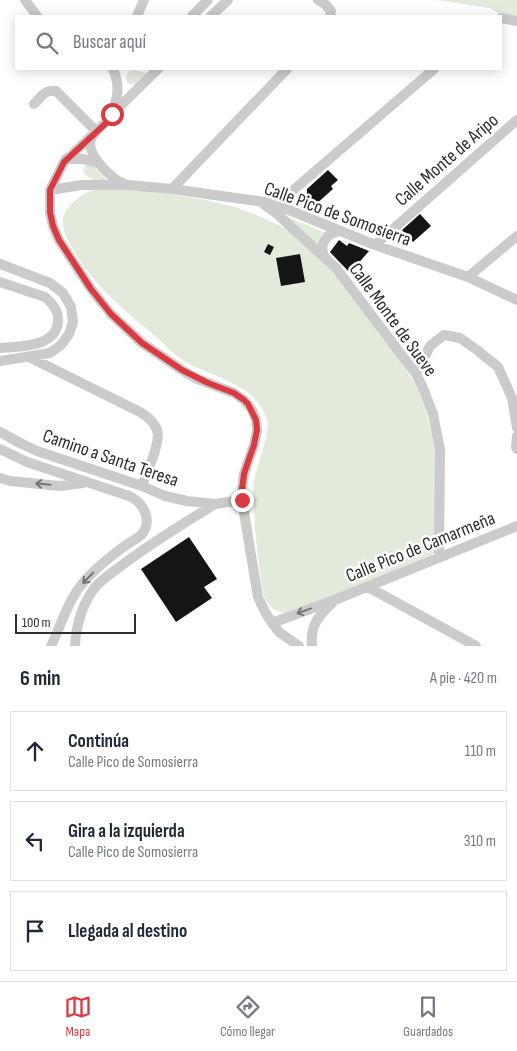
<!DOCTYPE html>
<html lang="es">
<head>
<meta charset="utf-8">
<style>
  :root { --surface:#fff; --page:#f6f6f7; --text:#1f2937; --muted:#747a83; --line:#e0e1e3; --accent:#da3a41 }
  body { margin:0; font-family:"Sofia Sans Condensed",sans-serif; background:var(--page); color:var(--text) }
  .scale { position:absolute; left:15px; bottom:12px; width:121px; box-sizing:border-box; padding-left:5px; border:2px solid #2e2e2e; border-top:0; font-size:14px; line-height:18px; white-space:nowrap; color:#2e2e2e; -webkit-text-stroke:4px #fff; paint-order:stroke }
  .stop { position:absolute; width:15px; height:15px; margin:-11px; border:4px solid #da3a41; border-radius:50%; background:#fff }
  .stop.end { background:#da3a41; border-color:#fff; box-shadow:0 1px 5px #0008 }
  .list { margin:0; padding:0; list-style:none }
  h2 { display:flex; justify-content:space-between; align-items:center; height:65px; margin:0; padding:0 20px; font-size:21px }
  h2 small { font-size:16px; font-weight:400; color:var(--muted) }
  .list li { display:grid; grid-template-columns:32px 1fr auto; gap:15px; align-items:center; box-sizing:border-box; height:80px; margin:0 10px 10px; padding:0 10px; border:1px solid var(--line); border-radius:0px }
  .list b { display:block; font-size:19px; white-space:nowrap }
  .list p { margin:0; font-size:16px; white-space:nowrap; color:var(--muted) }
  .list em { font-size:16px; font-style:normal; color:var(--muted) }
  .icon { flex:none; width:28px; height:28px; fill:none; stroke:currentColor; stroke-width:2; stroke-linecap:round; stroke-linejoin:round }
  .map { position:relative; flex:none; width:517px; height:646px; overflow:hidden }
  .search { position:absolute; background:var(--surface); box-shadow:0 2px 12px #0003; left:15px; right:15px; top:15px; height:55px; display:flex; align-items:center; gap:12px; box-sizing:border-box; padding:0 18px; border-radius:0px; color:var(--muted); font-size:19px }
  .sheet { height:335px; background:var(--surface) }
  nav { display:flex; justify-content:space-around; align-items:center; box-sizing:border-box; height:70px; border-top:1px solid var(--line); background:var(--surface); font-size:14px; color:var(--muted) }
  nav a { display:grid; justify-items:center; gap:2px }
  nav .on { color:var(--accent) }
  .map>svg:first-child { display:block }
</style>
</head>
<body>
<div class="map">
<svg width="517" height="646" viewBox="0 0 517 646">
  <rect width="100%" height="100%" fill="#fff"/>
  <path fill="#e3eadc" d="M436,0H517V16L499,14L490,8Z
    M133,70L146,73V74C140,80 135,89 127,82L126,77L128,72Z
    M86,165C97,166 101,175 108,182L93,180L84,174L83,169Z
    M127,188L169,194L206,200L235,207L259,216L287,229L334,270L394,350L418,389L427,414L435,450V553L367,583L285,613C273,611 266,605 263,593C259,563 254,533 254,502C254,495 253,487 254,480C257,466 271,431 267,421C257,383 213,378 184,361C173,354 164,344 155,336C120,307 83,276 65,234C64,229 62,223 63,218C66,206 80,195 91,191C102,188 116,189 127,188Z
    M283,215L326,233L320,237L318,246Z"/>
  <path fill="#151515" d="M328,170L338,180L331,186L333,189L315,205L307,196V189Z
    M420,214L431,226L413,242L402,230Z
    M339,240L347,246L349,243L369,251L350,273L330,252Z
    M268,244L274,247L270,255L264,252Z
    M300,254L305,282L281,286L276,258Z
    M189,537L217,579L204,587L212,598L176,622L141,569Z"/>
  <g fill="none" stroke-linecap="round" stroke-linejoin="round">
    <path stroke="#cbcbcb" stroke-width="10" d="M25,0L37,16
      M318,0L325,4L331,11L330,16
      M137,16L144,0
      M192,16L208,0
      M211,16L228,0
      M501,18L517,21
      M158,69L112,114L105,123L64,162L50,190V213L53,226L59,240L91,289L111,314L142,343L182,370L195,378L234,393L244,400L252,410L256,420L257,431L254,445L249,459L244,474L242,489V500L249,543L258,597L265,612L272,623L279,632L299,646
      M34,104C41,97 45,89 56,91L96,131C93,135 91,138 90,142C89,157 112,180 125,184
      M113,111C118,95 120,85 113,69
      M66,159H84L100,164
      M172,189L287,69
      M50,190L82,185H128L172,189L264,202L284,208L375,245L468,277L517,300
      M263,204L276,213L336,268L416,374L423,388L433,414L440,450L439,557
      M276,205L434,69
      M375,245L517,120
      M325,258C318,245 326,233 340,231
      M0,264L50,283L63,293L71,307L73,322L69,334L61,345L50,353L0,361
      M468,277L517,236
      M0,282L45,297C52,303 59,311 58,320C58,347 19,347 0,348
      M29,357L140,412C163,426 160,438 152,460C148,468 145,477 142,486
      M416,374L430,346L444,335L460,338L477,350L498,367L512,398L517,428
      M0,432L20,443L37,451L142,486L165,496L187,501L215,504L242,500
      M517,436L516,447L517,449
      M0,449L27,462L129,496C143,502 153,520 142,534C138,538 131,542 126,545C111,556 94,569 82,584C68,601 61,625 51,646
      M0,478L10,481L60,486L83,483
      M368,587L476,646
      M272,623L337,599L517,526
      M75,646C76,625 83,601 97,585C104,578 113,572 121,566C151,543 183,524 215,504
      M312,646C310,626 318,616 332,603"/>
  </g>
  <defs><path id="oneway-shaft" d="M-6 0H5M1.5-3L5.5 0L1.5 3" fill="none" stroke-width="1.6" stroke-linecap="round" stroke-linejoin="round" transform="scale(1.25)"/></defs>
  <g stroke="#757575">
    <use href="#oneway-shaft" transform="translate(43 484) rotate(-175)"/>
    <use href="#oneway-shaft" transform="translate(88 578) rotate(134)"/>
    <use href="#oneway-shaft" transform="translate(304 611) rotate(160)"/>
  </g>
  <g fill="none" stroke-linecap="round" stroke-linejoin="round">
    <path stroke="#da3a41" stroke-width="6" d="M112,114L105,124L64,162L50,190V212L53,226L59,240L91,289L111,314L142,343L182,370L208,383L234,393L244,400L248,404L256,420L257,430L254,445L249,459L244,474L242,489V500"/>
  </g>
  <g text-anchor="middle" stroke-width="5" stroke-linejoin="round" paint-order="stroke">
    <g font-size="19" fill="#2e2e2e" stroke="#fff">
      <text transform="translate(446 159) rotate(-41)" y="7">Calle Monte de Aripo</text>
      <text transform="translate(338 213) rotate(20)" y="7">Calle Pico de Somosierra</text>
      <text transform="translate(394 319) rotate(54)" y="7">Calle Monte de Sueve</text>
      <text transform="translate(111 457) rotate(19)" y="7">Camino a Santa Teresa</text>
      <text transform="translate(420 546) rotate(-22)" y="7">Calle Pico de Camarmeña</text>
    </g>
  </g>
</svg>
<div class="scale">100 m</div>
<div class="stop" style="left:112px;top:114px"></div>
<div class="stop end" style="left:242px;top:500px"></div>
<div class="search"><svg class="icon" aria-label="search" viewBox="0 0 24 24"><circle cx="10" cy="10" r="6"/><path d="M15 15l6 6"/></svg>Buscar aquí</div>
</div>
<section class="sheet">
<h2>6 min<small>A pie · 420 m</small></h2>
<ul class="list">
<li><svg class="icon" aria-label="ahead" viewBox="0 0 24 24"><path d="M12 20V5M6 11l6-6 6 6"/></svg><div><b>Continúa</b><p>Calle Pico de Somosierra</p></div><em>110 m</em></li>
<li><svg class="icon" aria-label="left" viewBox="0 0 24 24"><path d="M17 20v-9H6M10 6l-5 5 5 5"/></svg><div><b>Gira a la izquierda</b><p>Calle Pico de Somosierra</p></div><em>310 m</em></li>
<li><svg class="icon" aria-label="arrive" viewBox="0 0 24 24"><path d="M6 21V4h12l-3 4 3 4H6"/></svg><div><b>Llegada al destino</b></div></li>
</ul>
</section>
<nav>
<a class="on"><svg class="icon" aria-label="map" viewBox="0 0 24 24"><path d="M3 6l6-2 6 2 6-2v14l-6 2-6-2-6 2zM9 4v14M15 6v14"/></svg>Mapa</a>
<a><svg class="icon" aria-label="directions" viewBox="0 0 24 24"><path d="M12 3l9 9-9 9-9-9zM9 14v-3h6M13 9l2 2-2 2"/></svg>Cómo llegar</a>
<a><svg class="icon" aria-label="saved" viewBox="0 0 24 24"><path d="M7 4h10v16l-5-4-5 4z"/></svg>Guardados</a>
</nav>
</body>
</html>
